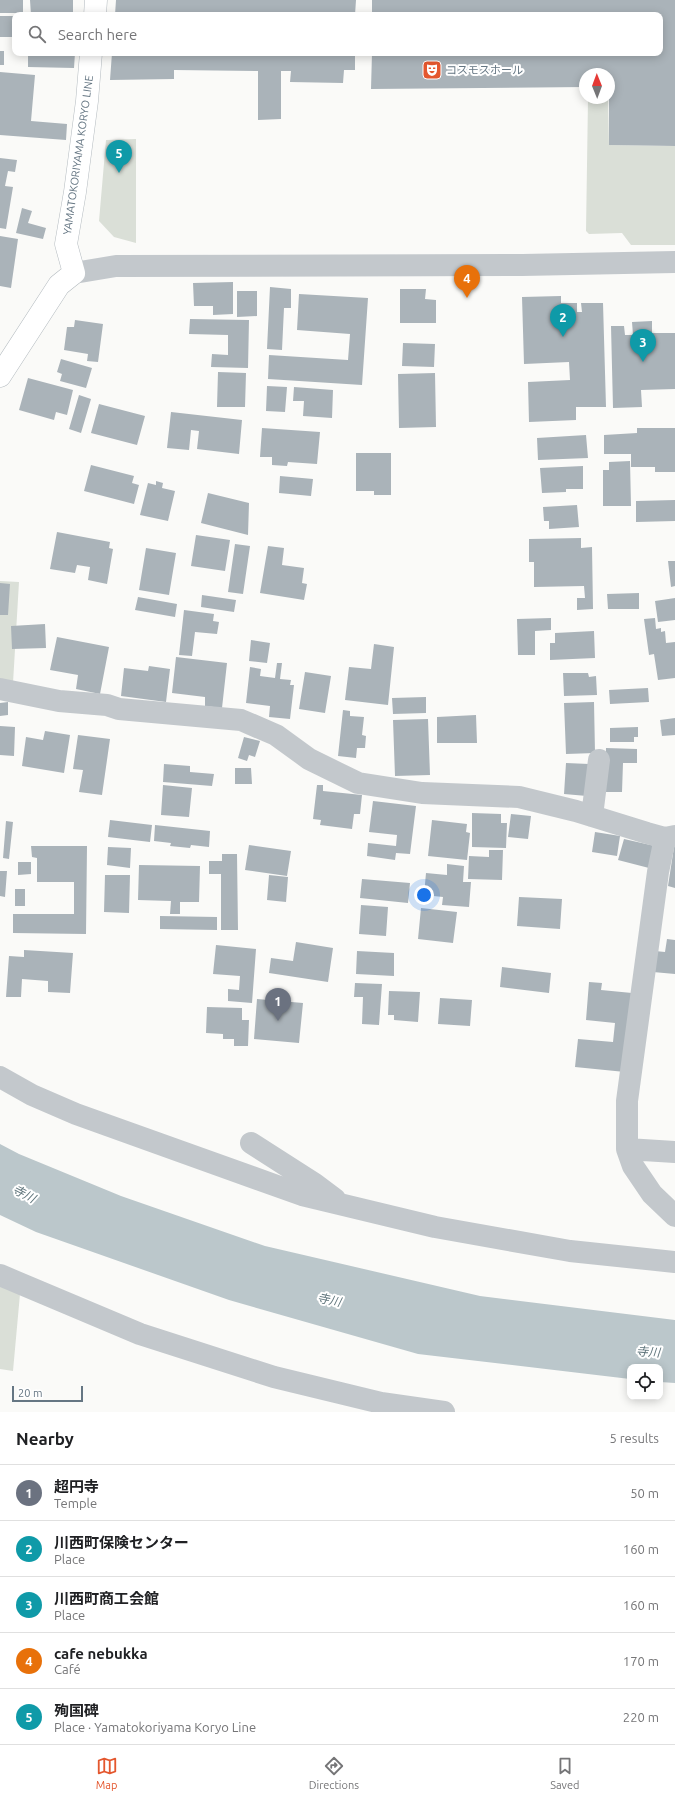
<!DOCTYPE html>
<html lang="en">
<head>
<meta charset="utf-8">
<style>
  :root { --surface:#fff; --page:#f2f2f2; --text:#202124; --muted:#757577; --line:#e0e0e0; --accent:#e4572e }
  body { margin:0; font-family:Ubuntu,"Noto Sans JP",sans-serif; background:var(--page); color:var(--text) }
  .controls { position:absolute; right:12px; bottom:12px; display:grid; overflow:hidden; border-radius:8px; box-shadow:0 2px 10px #0003 }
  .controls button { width:36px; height:36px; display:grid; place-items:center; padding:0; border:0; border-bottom:1px solid var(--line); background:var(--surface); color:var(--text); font:20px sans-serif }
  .compass { position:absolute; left:579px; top:68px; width:36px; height:36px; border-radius:50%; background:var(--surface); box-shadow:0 2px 10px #0003; rotate:359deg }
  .scale { position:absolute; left:12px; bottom:10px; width:71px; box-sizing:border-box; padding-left:4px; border:2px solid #657683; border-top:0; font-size:11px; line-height:14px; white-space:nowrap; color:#657683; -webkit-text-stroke:3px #fff; paint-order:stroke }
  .you { position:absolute; left:424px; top:895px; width:14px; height:14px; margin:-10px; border:3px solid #fff; border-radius:50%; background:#1a73e8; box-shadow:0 0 0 6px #1a73e833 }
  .badge { display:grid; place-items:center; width:26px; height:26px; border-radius:50%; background:var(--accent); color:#fff; font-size:13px; font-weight:700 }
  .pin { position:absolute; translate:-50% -33px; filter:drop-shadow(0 1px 2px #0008) }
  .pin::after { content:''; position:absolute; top:21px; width:14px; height:12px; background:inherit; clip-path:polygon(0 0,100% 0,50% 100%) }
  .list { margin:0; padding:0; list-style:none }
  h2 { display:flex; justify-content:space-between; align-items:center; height:52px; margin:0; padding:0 16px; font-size:17px }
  h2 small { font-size:13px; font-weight:400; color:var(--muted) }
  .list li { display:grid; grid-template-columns:26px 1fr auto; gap:12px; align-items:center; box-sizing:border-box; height:56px; padding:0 16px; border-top:1px solid var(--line) }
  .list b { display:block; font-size:15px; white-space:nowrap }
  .list p { margin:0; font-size:13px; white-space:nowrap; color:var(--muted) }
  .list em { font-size:13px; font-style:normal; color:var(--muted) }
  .icon { flex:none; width:22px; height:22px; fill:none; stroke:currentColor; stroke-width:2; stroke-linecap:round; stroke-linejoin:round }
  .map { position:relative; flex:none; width:675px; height:1412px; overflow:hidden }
  .search { position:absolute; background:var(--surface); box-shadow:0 2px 10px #0003; left:12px; right:12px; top:12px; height:44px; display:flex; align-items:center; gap:10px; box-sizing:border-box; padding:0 14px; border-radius:8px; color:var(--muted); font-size:15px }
  .sheet { height:332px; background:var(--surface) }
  nav { display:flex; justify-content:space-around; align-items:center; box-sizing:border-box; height:56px; border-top:1px solid var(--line); background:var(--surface); font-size:11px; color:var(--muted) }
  nav a { display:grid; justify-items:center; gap:2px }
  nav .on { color:var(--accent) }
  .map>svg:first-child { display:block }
</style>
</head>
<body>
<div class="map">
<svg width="675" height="1412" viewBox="0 0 675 1412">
  <rect width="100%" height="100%" fill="#fafaf8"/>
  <path fill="#dadfd7" d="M588,99H608L609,145L675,146V245H631L622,233L589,234L586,231Z
    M136,139V243L114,237L99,221L106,140Z
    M0,581L19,582L13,683L0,681Z
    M0,1285L20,1294L13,1371L0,1369Z"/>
  <path fill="#bbc7cb" d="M0,1144L19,1154L121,1196L265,1246L480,1296L675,1320V1383L660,1382V1367H630V1379L418,1354L229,1300L36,1232L0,1215Z"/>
  <path fill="#aab3b9" d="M0,0H23V13H0Z
    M30,0H73V15H31Z
    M116,0H356L355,15H115Z
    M372,0H675V146L609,145V74H585V87L371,89L372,53H660V15H372Z
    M0,16H15V37H0Z
    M0,51H4V65H0Z
    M28,53H75L74,68L28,67Z
    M112,53H355V70H344L343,83L290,82L291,71H281V119L258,120V71L174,70V79L110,80Z
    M0,72L35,75L31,121L67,124L66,140L0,135Z
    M0,158L17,160L15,172L8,171L5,186L13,187L6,229L0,228Z
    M22,208L32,211L28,223L46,228L43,239L16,233Z
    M0,236L18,239L11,288L0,286Z
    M233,282V314L213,315V306H194L193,283Z
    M270,287L291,289V308H284L282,350L267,349Z
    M400,289H426L425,299L436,300V323H400Z
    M237,291H257V316L237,317Z
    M299,294L368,298L362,385L268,379L269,355L348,360L350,334L297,330Z
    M561,296V303H577V312H582L581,303H603L606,407H576V420L529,422L528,382L570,380L569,362L524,364L522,297Z
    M190,319L249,320L248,368L211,367L212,354L228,355V335L189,334Z
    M75,320L103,324L98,362L87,361L88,354L64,350L67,327H74Z
    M652,321V333H675V389L641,390L642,407L613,408L611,326H624L625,335H633L632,322Z
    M403,343L435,344L434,367L402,366Z
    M61,359L92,368L86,388L60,381L62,374L57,372Z
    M218,372L246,373L245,407H217Z
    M435,373L436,427L399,428L398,374Z
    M28,378L73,390L67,415L56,412L54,420L19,410Z
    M267,386L287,387L285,412L266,411Z
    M294,387L333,390L332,418L303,416L304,401H293Z
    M79,395L91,399L81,433L69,429Z
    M99,404L145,416L137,445L91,433Z
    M171,412L242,420L239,454L197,449L199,431L191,430L189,450L167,448Z
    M262,428L320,432L317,464L288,462L287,466L272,465V457H260Z
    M637,428H675V472H655V467H631V454H604V435L637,433Z
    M586,435L588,458L538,460L537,438Z
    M356,453H391V495H374V491H356Z
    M630,461L631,506H603V470H609V462Z
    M91,465L134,476L132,483L139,485L134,504L84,491Z
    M583,466V489H566V492L542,493L540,468Z
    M280,476L313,479L311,496L279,493Z
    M156,481L163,483L162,488L175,491L168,521L140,515L148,483L156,485Z
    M208,493L249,503L248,535L201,523Z
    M675,500V521L636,522V501Z
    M577,505L579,527L549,529V521H544L543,507Z
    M57,532L110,542L109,548L113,549L107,584L88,580L90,567L77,565L75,573L50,569Z
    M196,535L230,540L225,571L191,566Z
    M581,538V548L592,547L593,609L577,610V598H585L584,586L534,587V562H529V539Z
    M235,544L250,546L243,594L228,592Z
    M268,546L284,548L282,565L304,568L302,583L307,584L304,600L260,593Z
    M146,548L176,553L169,595L139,590Z
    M668,561H675V586L671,587Z
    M0,583L10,584L8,615H0Z
    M639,593V609H608L607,594Z
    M202,595L236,600L234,612L201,607Z
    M138,597L177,604L175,617L135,610Z
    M675,598V620L658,622L655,601Z
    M184,610L214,614L213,621L219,622L217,634L195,632L192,656L179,655Z
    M551,618V630L535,631V655H518L517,619Z
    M655,618L656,629L661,628V632L665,631L666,643L675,642V678L658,680L654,654L649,655L644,619Z
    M45,624L46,648L12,649L11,626Z
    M594,631L595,658L550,660V643H555V633Z
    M57,637L109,647L100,694L76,689L78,675L50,670Z
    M251,640L270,643L267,663L249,661Z
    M374,644L394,647L388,705L345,700L349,667L371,669Z
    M176,657L227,663L222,708L205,706V697L172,693Z
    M277,663H282L280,679L291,680L290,685H294L290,719L269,717L270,706L246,703L250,667L261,669L260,676L275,678Z
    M149,666L170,669L166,702L121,696L124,668L148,671Z
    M305,672L331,676L325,713L299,709Z
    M563,673H588L589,677L596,676L597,695L564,696Z
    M648,688L649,702L610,704L609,690Z
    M426,697V713L393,714L392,698Z
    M8,702V715L0,716V703Z
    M594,702L595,753L566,754L564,703Z
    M343,710L350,711V716L364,717L362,735L366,736L365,748H357L356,758L338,756Z
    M476,715L477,743H437V717Z
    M675,718V735L662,736L660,720Z
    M428,719L430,775L395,776L393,720Z
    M0,726L15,727L14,756L0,755Z
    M638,727V737H634V742H610V728Z
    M45,731L70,735L64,773L22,766L26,737L43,740Z
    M78,735L110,739L102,795L79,792L83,770L73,769Z
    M244,737L260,741L255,757L249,755L247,761L238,758Z
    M606,748L637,749V763H623L622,792H605Z
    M566,763L589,764L587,796L564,794Z
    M164,764L190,766V772L214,774L212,786L163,782Z
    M235,768H251L252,784H235Z
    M163,785L192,788L189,817L161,815Z
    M317,785H323V791L362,795L360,814H354L352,829L320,825L321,820L313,819Z
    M373,801L416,806L410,854L396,853L395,860L367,856L368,843L396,846L397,835L369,832Z
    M472,813L501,814V823H507L506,848L472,847Z
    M511,814L531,816L528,839L508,837Z
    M110,820L152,825L150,842L108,837Z
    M432,820L467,824L466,832L470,833L467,860L428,856Z
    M6,821L13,822L9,859L3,858Z
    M155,825L210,831L209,847L191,845L190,848L170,846L171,843L154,841Z
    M595,832L620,836L617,856L592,852Z
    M624,839L655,846L649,868L618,860Z
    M249,845L291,851L287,876L245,870Z
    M31,846H87L86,934L13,933V914H74V882H37V858L32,857Z
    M108,847L131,848L130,868L107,865Z
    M674,847H675V888L668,886Z
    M489,850H503L502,880L468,879L469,856L489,857Z
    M222,854H237L238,930H221V874H209V861H222Z
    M18,862H31V874L18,875Z
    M447,864L464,866L463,882H471L469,907L442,905L443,897L424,895L426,873L447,875Z
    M139,865L200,866L199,902H180V914H170L171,901L138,900Z
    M0,871H7L5,897L0,896Z
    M105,875H130L129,913L104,912Z
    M269,875L288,877L286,902L267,900Z
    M362,879L410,883L408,903L360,898Z
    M15,889H25V906H15Z
    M519,897L562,899L560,929L517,926Z
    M361,905L388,907L386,936L359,934Z
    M421,908L457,912L453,943L418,939Z
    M160,916L217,917V930L160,929Z
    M667,939L675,940V974L653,972L655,951L665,952Z
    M296,942L333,948L328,982L269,973L271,958L293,961Z
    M216,945L256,949L252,1003L228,1001V989L239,990L240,976L213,974Z
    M24,950L73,953L70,993L48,992V981L22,979L21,997H6L9,956L24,957Z
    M357,951L394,953V976L356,974Z
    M502,967L551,973L549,993L500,987Z
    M589,982L602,983L601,990L632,993L625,1072L575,1067L578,1039L613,1042L615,1023L586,1020Z
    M355,983L382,984L379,1025L362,1024L363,997H354Z
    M389,991L420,992L418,1022L394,1020V1015H388Z
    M440,998L472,1000L470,1026L438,1024Z
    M257,999L303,1003L299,1043L254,1039Z
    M207,1007L242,1008V1020H249L248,1046H234V1039H223V1034L206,1033Z"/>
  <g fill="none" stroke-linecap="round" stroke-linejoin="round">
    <g stroke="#b3babf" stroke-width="23">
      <path id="secondary" d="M95,15L96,0
        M0,376L59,285L74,273L66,244L75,192L87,101L91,53"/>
    </g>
    <path stroke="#c3c8cc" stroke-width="22" d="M0,689L59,701L107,705L119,709L241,720L276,735L309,759L358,783L422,793L519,797L576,811L647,833L665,838L675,836
      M592,816L599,760
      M665,838L658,872L627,1101V1149L633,1166L652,1194L675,1216
      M0,1077L32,1095L76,1114L302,1195L435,1227L570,1251L675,1262
      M251,1143L315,1184L335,1199
      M627,1149L675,1152
      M0,1275L140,1334L274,1377L381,1403L444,1412"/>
    <path stroke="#c3c8cc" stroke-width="22" d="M74,273L116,266L522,265L675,262"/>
    <use href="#secondary" stroke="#fff" stroke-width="22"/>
  </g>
  <defs>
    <g id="theatre-square" transform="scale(1)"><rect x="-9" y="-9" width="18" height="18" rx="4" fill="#e4572e" stroke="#fff"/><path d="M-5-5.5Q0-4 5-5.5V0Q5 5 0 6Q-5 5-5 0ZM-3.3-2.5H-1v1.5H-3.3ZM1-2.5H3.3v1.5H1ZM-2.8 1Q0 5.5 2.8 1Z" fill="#fff"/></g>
  </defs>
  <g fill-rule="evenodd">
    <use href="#theatre-square" x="432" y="70"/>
  </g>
  <g text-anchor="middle" stroke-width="4" stroke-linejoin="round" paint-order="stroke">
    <g font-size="11" fill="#657683" stroke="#fff" text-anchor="start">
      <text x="446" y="74">コスモスホール</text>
    </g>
    <g font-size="11" fill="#657683" stroke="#fff">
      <text transform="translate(78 155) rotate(-82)" y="4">YAMATOKORIYAMA KORYO LINE</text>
    </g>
    <g font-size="12" font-style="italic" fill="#60757c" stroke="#fff">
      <text transform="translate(24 1194) rotate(28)" y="4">寺川</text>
      <text transform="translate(329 1300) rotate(12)" y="4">寺川</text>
      <text transform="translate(648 1352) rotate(4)" y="4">寺川</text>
    </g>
  </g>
</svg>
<div class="controls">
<button><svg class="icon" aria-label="locate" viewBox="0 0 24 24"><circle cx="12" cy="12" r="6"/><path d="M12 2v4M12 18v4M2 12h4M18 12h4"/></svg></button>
</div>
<svg class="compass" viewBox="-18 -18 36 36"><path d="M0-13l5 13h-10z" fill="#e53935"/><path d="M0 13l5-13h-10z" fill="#757577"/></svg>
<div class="scale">20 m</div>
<div class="you"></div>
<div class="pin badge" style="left:278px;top:1021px;background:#6b7280">1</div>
<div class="pin badge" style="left:563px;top:337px;background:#0f9aa8">2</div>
<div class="pin badge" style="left:643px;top:362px;background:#0f9aa8">3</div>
<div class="pin badge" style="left:467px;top:298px;background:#e8710a">4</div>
<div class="pin badge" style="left:119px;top:173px;background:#0f9aa8">5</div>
<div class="search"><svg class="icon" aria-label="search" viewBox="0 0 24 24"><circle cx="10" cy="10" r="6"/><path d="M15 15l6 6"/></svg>Search here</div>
</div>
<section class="sheet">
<h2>Nearby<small>5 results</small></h2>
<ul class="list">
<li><span class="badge" style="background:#6b7280">1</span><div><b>超円寺</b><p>Temple</p></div><em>50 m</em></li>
<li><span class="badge" style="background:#0f9aa8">2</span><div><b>川西町保険センター</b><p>Place</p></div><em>160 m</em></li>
<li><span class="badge" style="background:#0f9aa8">3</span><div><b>川西町商工会館</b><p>Place</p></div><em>160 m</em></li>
<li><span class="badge" style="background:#e8710a">4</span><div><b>cafe nebukka</b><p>Café</p></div><em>170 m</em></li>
<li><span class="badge" style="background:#0f9aa8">5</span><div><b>殉国碑</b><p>Place · Yamatokoriyama Koryo Line</p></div><em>220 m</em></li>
</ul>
</section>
<nav>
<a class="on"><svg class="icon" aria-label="map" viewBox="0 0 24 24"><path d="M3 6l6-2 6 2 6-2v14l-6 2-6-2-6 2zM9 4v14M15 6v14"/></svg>Map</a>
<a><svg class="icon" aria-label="directions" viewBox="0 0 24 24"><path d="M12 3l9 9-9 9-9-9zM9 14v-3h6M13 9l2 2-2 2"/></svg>Directions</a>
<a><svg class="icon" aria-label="saved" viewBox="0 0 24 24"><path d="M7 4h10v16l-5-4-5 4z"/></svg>Saved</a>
</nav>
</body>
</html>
